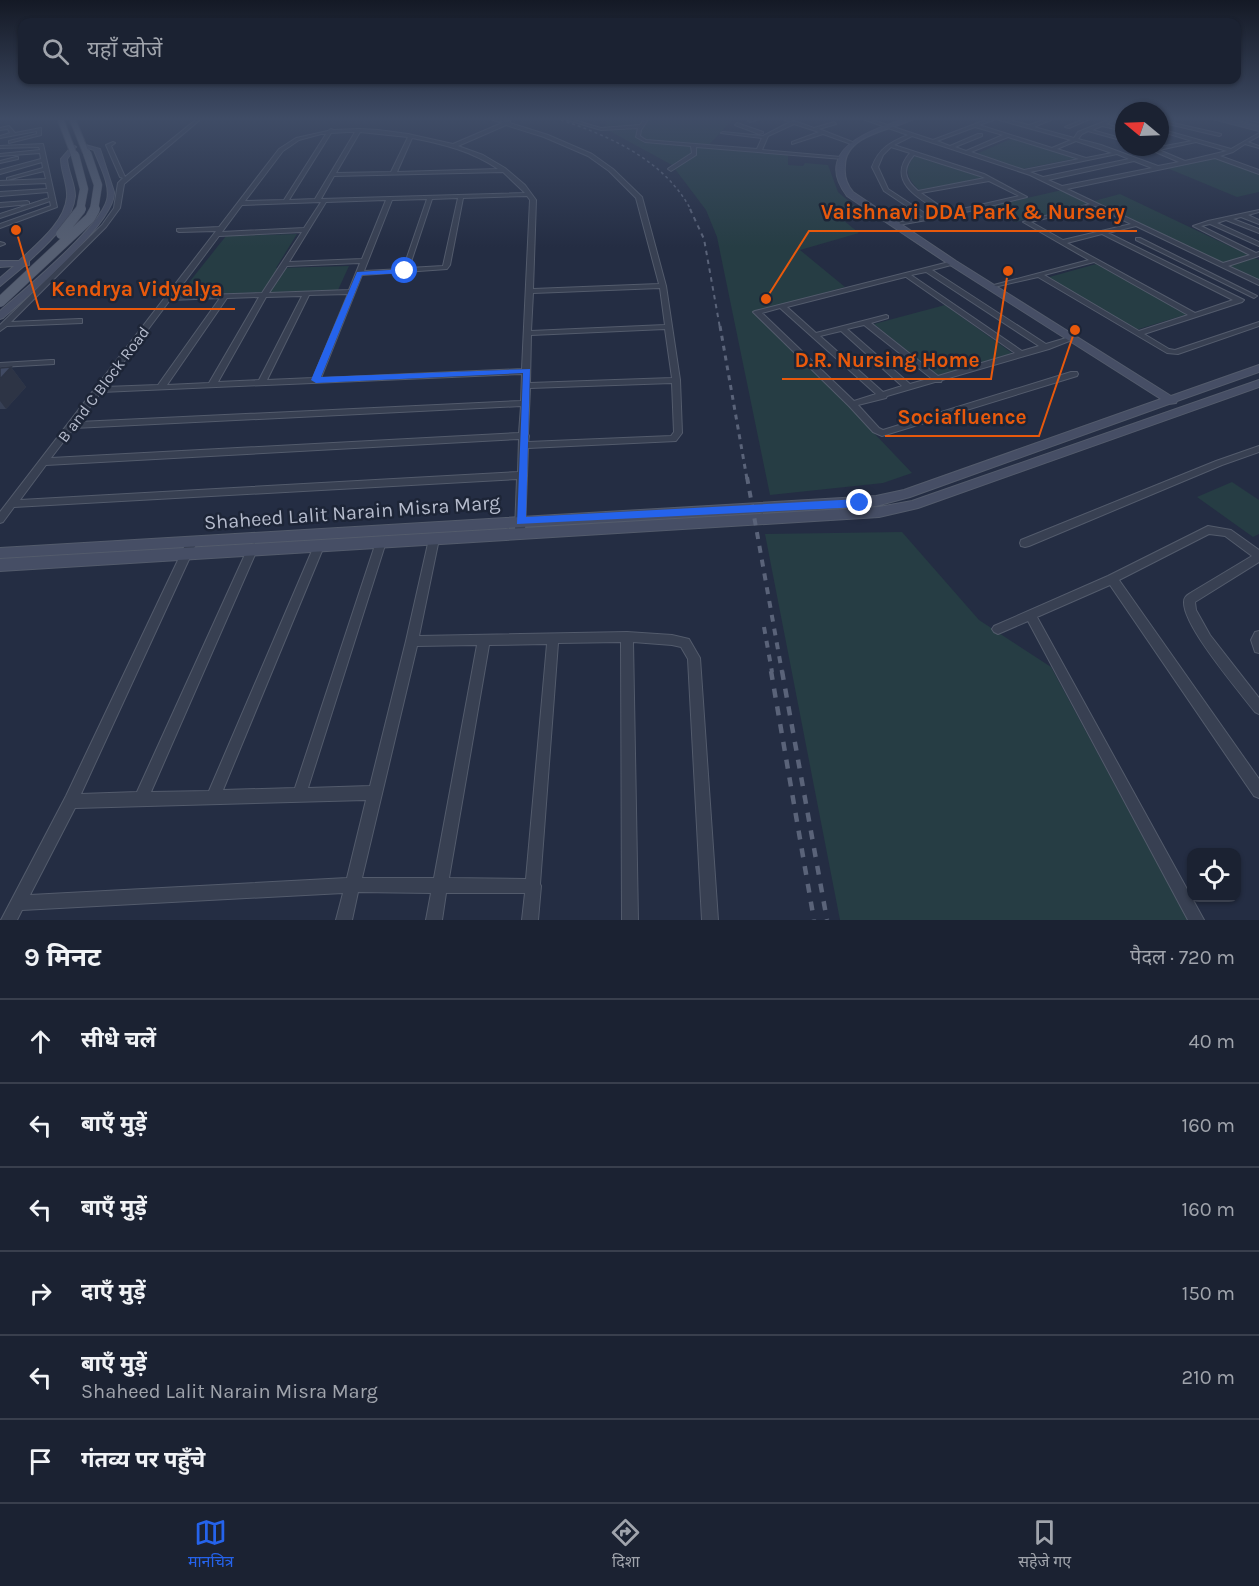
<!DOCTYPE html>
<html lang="hi">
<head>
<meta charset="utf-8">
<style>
  :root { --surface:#1b2232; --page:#242a3a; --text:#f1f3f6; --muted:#a0a4ac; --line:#393f4d; --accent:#2563eb }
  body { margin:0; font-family:Karla,"Noto Sans Devanagari",sans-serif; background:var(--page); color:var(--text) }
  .controls { position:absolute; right:18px; bottom:18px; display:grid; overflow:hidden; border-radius:12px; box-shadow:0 2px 4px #0004 }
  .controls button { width:54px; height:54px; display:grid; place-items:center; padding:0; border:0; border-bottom:2px solid var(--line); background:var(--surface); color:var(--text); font:30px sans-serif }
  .compass { position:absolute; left:1115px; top:102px; width:54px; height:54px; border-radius:50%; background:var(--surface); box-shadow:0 2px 4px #0004; rotate:289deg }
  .stop { position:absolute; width:18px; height:18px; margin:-14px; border:4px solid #2563eb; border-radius:50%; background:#fff }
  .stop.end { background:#2563eb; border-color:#fff; box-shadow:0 2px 6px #0008 }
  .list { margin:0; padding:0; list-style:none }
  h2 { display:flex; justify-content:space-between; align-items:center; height:78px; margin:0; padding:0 24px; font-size:26px }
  h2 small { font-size:20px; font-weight:400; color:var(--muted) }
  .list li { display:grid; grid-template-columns:39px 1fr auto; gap:18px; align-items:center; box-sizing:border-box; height:84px; padding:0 24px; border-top:2px solid var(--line) }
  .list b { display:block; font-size:22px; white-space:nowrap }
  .list p { margin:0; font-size:20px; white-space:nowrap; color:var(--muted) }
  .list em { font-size:20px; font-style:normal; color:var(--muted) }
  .icon { flex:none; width:33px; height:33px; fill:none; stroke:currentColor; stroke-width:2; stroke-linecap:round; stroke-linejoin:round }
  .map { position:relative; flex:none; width:1259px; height:920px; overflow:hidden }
  .search { position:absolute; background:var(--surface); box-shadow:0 2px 4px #0004; left:18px; right:18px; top:18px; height:66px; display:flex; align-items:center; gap:15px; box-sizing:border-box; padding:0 21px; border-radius:12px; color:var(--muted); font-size:22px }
  .sheet { height:582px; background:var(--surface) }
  nav { display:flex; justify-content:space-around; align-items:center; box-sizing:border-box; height:84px; border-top:2px solid var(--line); background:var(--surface); font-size:16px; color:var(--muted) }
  nav a { display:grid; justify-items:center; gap:3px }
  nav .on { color:var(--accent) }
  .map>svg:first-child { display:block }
</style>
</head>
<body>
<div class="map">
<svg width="1259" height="920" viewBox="0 0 1259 920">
  <rect width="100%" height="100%" fill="#242d43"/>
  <path fill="#263d44" d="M608,118H734L706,148L788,155V165L803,166L805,163L828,165L838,192L865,215L843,220L859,233L800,250L845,287L758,311L912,473L883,483L770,495L717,237L706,210L672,165L604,128Z
    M1013,138L1078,158L1022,169L976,154Z
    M915,156L981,177L983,178L919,190C907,178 903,169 915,156Z
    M1217,158L1259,174V192L1237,197L1167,168Z
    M1062,190L1091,204L1015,222L987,207Z
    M1120,194L1259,260V280L1094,201Z
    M297,234L276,268L349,266L338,290L179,295L226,236Z
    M1096,264L1188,314L1136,330L1046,278Z
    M945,305L1012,353L938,376L874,324Z
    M1232,482L1259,500V534L1253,537L1197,497Z
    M902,532L979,620L1051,667L1188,920H840L765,534Z"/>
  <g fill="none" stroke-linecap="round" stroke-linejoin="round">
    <g stroke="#535b6c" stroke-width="2">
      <path id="street" d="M198,118H202L124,184L120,208L106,227L11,322L79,319H82V323L7,326L0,331V325L102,225L114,208L118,183L123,178L120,177L106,145L113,142L115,143L111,146L125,177Z
        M488,118L510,121V123L548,135L592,154L613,169L642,197L666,286L680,380L682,433L676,441L528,448L525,530L524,533H516L515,530L517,479L14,507L3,522L0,523V512L216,231L179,232L177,231V229L219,227L279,149L296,138L328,131L331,129L333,130L359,129L378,130L408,134L453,144L502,123ZM506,125L544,137L588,156L609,171L636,198L659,284L533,289L536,200L525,185L505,168L483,155L458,146ZM348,132H355L315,199L289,200L331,133ZM360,132L408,137L391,172L336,173ZM321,134H326L284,200L245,201L283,151L299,140ZM412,138C443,144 472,151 498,169L397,172ZM503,172L525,193L321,199L334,176ZM527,196L530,200L522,369L321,378L362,275L447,269L450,265L463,198ZM458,198L443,266L409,268L432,199ZM427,199L403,269L364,271L392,200ZM386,200L362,259L289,262L326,202ZM321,202L304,228L222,232L242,205ZM302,232L262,293L174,296L219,236ZM360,263L349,290L269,293L287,266ZM660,288L665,325L531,331L533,293ZM348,294L313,378L267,380L309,295ZM302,296L259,380L218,382L266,297ZM259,297L209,383L167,385L227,298ZM220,298L158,385L105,387L170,300ZM665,329L672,378L530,383L531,335ZM522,374L521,401L79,422L101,392ZM672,383L674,432L671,436L528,442L529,436L528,434L530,388ZM521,406L519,433L51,458L74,428ZM519,439L518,472L20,500L46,465Z
        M561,118H567L601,128L640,125L645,118H649L641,130L640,136L646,140L757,149L762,138L721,133L723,132L763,136L790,122L780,118H786L814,128L834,122L836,124L819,129L855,143L851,144L823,134L792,144V142L819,132L794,124L768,136L762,150L841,157H843V159L696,147V155L671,171L668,169L669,168L692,153L691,146L645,142L636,137L638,128L601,130Z
        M757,118H763L750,122L748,121Z
        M860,118H866L933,140L991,118H1001L1029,125L1050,118H1055L1034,127L1074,138L1078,132L1113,118H1118L1106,124L1124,129V131L1102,126L1092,130L1124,139V141L1088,131L1082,134L1078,139L1101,145L1158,166L1179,162L1144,147L1154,148L1192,141L1160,131V129L1231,149L1259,133V136L1248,142L1259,146V148L1245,144L1233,152L1220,156L1259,170V174L1215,158L1067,189L1223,263L1250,255L1193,226L1208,221L1259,210V212L1248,215L1259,220V224L1241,217L1233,219L1259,229V233L1226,220L1217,223L1259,242V246L1210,224L1201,226L1256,253L1259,252V256L1228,266L1259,280V285L1136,226L1108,233L1244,300L1242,302L1144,334L1169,349L1175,350L1259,322V326L1178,354L1167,353L1038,277L990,288V286L1089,260L1023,222L1090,204L1030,175L912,136L894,145L984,174L1027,197L949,216L893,226V224L923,217L884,191L872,167C879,148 891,142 908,135ZM996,119L1071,140L1052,148L979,125ZM975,127L1003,135L966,151L955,147L982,136V134H978L950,146L937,141ZM1008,137L1079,159L1024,170L971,152ZM1076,141L1112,153L1086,158L1057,149ZM1196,142L1227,151L1185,161L1159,150ZM891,147L910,153C885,182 921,200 943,213L929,216L888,189L878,167L883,155ZM1117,154L1129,159L1043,177L1030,172ZM914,155L980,176L985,178L918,191C904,179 902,169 914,155ZM1134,161L1152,168L1062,186L1048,180ZM989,181L1019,196L949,212L921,193ZM1095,206L1131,224L1063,240L1031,222ZM1102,234L1233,300L1195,313L1067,243ZM1094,262L1188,315L1139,331L1044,275Z
        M1087,118H1092L1069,128L1065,127Z
        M1230,118H1237L1259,123V125Z
        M1160,120L1221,134V135L1219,136L1160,122Z
        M737,123L763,132V133L759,134L735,125Z
        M9,126L15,133L41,128V135L9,143V141L37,134V131L0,138V136L10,133L8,129L0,130V128Z
        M43,144L57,207L0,228V224L51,206L50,201L0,218V214L49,198L48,192L0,196V192L47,189L46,183L0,185V181L46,179L44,171L7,180V178L43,168L42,162L0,174V170L41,159L40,153L0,156V154L40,150L39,147L0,148V146Z
        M16,157H18V159L0,163V161Z
        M27,201L29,202V204L0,207V203Z
        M1136,238H1140L1257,296L1254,298L1252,297L1136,240Z
        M0,242L4,243L5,244L0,246Z
        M953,261L955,262V264L932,270L1046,344L1073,336L1077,338L1049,349L942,380L941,382H935L887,396L886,398L858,405L879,428L883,430L1071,372H1077L1078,374L1077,376L882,436L873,432L849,406L753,312L755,311ZM926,272L1039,346L1022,351L911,275ZM905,277H906L1015,353L938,376L871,323L888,318V316L886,315L816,333L787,307ZM780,308L876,394L854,401L762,313ZM864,325L931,378L910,384L847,329ZM841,331L902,386L883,392L820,336Z
        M51,360H54V364L0,367V363Z
        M1259,446V452L1222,465L1029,546L1025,547L1021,546L1020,543L1021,540L1216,461Z
        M1208,526L1231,530L1259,550V562L1195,602L1196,610L1210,635L1259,698V714L1255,712C1239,691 1183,626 1184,602C1184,596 1188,595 1192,592L1252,556L1225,536L1209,534L1119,580L1259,779V798L1254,796L1110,585L1037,617L1204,920H1188L1028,621L998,634L994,632L992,629L994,626L1108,576Z
        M434,535L438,536L439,539L419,636L627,632L672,635L689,639L700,658L718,920H702L688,659L681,647L672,645L633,642L638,920H622L621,642L558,643L540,884L541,886L538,920H522L525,893H446L442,920H426L431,893L358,892L352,920H336L343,893L22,910L17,920H1L66,796L188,539L192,538L196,539L197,542L81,794L137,792L247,550L248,547L252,546L256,547L257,550L151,792L209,791L314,546L315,543L319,542L323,543L324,546L223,790L295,788L376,542L377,539L381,538L385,539L386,542L308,788L370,786L406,641L429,539L430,536ZM547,644L526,879L449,878L489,645ZM477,645L434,878H362L417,646ZM366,800L347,878L30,895L75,808Z
        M1259,631V653L1255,652L1251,640L1255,632Z"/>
    </g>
    <g stroke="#535b6c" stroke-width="2">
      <path id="secondary" d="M908,118H916C895,130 845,133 845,166C844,176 846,184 853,192L956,261L1171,396L1259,365V372L1177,401L1176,403L1169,404L910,497L876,506L0,558V548L876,496L904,490L1161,399L950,265L847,196C811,148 874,129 908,118Z
        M1209,118H1218L1259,127V131Z
        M82,144L100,149L114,192C116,222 27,297 3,318L0,319V311C24,290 100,227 107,200C111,185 99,164 94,150L82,146Z
        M73,145L76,147L67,159C68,172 75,184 75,196C73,222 46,245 29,261V265L24,266L0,286V278L14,266L0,267V261H19C37,244 65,222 67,197C68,184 61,172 61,159Z
        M1259,380V387L918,508L879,517L0,571V559L879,507L912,501Z"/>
    </g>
    <g stroke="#42495b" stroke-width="2">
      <path id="primary" d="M57,118H63L78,157L71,155Z
        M69,118H75L90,155L83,153Z"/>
    </g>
    <use href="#street" fill="#384052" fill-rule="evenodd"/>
    <use href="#secondary" fill="#464e65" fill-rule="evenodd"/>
    <use href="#primary" fill="#565f72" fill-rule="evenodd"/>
    <path stroke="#5a6379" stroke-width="1.5" stroke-dasharray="3 3" stroke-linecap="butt" d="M555,118C608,135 664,159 691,210
      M0,119L11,118"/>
    <path stroke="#5a6379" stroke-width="2" stroke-dasharray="4.5 4.5" stroke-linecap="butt" d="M690,209L704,239L720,328"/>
    <path stroke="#5a6379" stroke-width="3" stroke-dasharray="5 5" stroke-linecap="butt" d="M720,326L747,479"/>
    <path stroke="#5a6379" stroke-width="4" stroke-dasharray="7 7" stroke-linecap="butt" d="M747,477L782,672
      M764,627L772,672"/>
    <path stroke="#5a6379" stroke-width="4.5" stroke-dasharray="9 9" stroke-linecap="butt" d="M771,671L814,920
      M782,671L827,920"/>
    <g stroke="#42495b" stroke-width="9" stroke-linecap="butt">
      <path id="primary-bridge-far1" d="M87,153L98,185L94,210
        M75,155L84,189L80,210"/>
    </g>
    <g stroke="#42495b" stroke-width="11" stroke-linecap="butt">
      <path id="primary-bridge" d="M61,234L81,209
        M0,302L90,218L95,209"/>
    </g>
    <use href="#primary-bridge-far1" stroke="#565f72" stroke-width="8"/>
    <use href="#primary-bridge" stroke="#565f72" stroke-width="10"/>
  </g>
  <path fill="#374055" d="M11,367L26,387L6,409H0V368Z"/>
  <path fill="#2d3445" d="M11,367L26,387L6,409L0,401V379Z"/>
  <path fill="#404a63" stroke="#2d3445" stroke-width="1.5" d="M11,367L0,379V368Z"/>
  <linearGradient id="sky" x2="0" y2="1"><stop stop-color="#141925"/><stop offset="0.48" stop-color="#3f4c66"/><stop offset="1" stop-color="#3f4c66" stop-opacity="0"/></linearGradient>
  <rect width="1259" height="247" fill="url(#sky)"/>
  <path fill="#2563eb" d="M405,269L407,273L362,275L321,377L530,369L526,517L860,499L865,503L860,507L517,524L523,373L316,383L311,380L357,272Z"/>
  <g text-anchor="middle" stroke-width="5" stroke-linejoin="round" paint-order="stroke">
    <g font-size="16" fill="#b5bbcc" stroke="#1d2537">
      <text transform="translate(103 384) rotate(-53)" y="6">B and C Block Road</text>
    </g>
    <g font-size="20" fill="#b5bbcc" stroke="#1d2537">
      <text transform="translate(352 512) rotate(-4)" y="7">Shaheed Lalit Narain Misra Marg</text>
    </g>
  </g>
  <path fill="none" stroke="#e8590c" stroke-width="2" d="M766 299L809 231H1137M16 230L39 309H235M1008 271L991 379H782M1075 330L1039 436H885"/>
  <g fill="#e8590c" stroke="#1d2537" stroke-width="2">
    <circle cx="766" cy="299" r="6"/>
    <circle cx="16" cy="230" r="6"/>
    <circle cx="1008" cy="271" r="6"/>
    <circle cx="1075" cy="330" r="6"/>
  </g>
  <g font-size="21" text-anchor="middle" font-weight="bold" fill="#e8590c" stroke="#1d2537" stroke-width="5" stroke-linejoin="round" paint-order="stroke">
    <text x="973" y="219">Vaishnavi DDA Park &amp; Nursery</text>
    <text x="137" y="296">Kendrya Vidyalya</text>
    <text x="887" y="367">D.R. Nursing Home</text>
    <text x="962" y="424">Sociafluence</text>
  </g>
</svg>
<div class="controls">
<button><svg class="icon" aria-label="locate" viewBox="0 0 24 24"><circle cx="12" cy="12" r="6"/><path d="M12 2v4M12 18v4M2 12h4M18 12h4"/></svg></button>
</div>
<svg class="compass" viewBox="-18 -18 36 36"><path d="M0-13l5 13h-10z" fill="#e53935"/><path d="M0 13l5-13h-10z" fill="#a0a4ac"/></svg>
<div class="stop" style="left:405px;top:271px"></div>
<div class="stop end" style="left:860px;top:503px"></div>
<div class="search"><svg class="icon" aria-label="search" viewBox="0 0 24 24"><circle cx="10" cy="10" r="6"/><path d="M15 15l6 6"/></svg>यहाँ खोजें</div>
</div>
<section class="sheet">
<h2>9 मिनट<small>पैदल · 720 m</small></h2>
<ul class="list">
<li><svg class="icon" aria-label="ahead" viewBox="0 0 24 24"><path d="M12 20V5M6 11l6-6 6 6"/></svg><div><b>सीधे चलें</b></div><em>40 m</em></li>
<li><svg class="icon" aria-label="left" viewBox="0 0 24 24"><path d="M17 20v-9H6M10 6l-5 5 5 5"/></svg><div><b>बाएँ मुड़ें</b></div><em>160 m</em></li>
<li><svg class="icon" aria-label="left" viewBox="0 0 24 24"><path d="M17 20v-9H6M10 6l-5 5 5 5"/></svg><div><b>बाएँ मुड़ें</b></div><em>160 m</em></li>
<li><svg class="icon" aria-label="right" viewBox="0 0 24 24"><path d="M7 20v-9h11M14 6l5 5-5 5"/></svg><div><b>दाएँ मुड़ें</b></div><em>150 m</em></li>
<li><svg class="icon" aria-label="left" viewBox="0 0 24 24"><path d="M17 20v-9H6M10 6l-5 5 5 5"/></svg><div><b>बाएँ मुड़ें</b><p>Shaheed Lalit Narain Misra Marg</p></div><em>210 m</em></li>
<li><svg class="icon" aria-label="arrive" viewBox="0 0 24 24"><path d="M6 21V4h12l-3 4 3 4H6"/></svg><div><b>गंतव्य पर पहुँचे</b></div></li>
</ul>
</section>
<nav>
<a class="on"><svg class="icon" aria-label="map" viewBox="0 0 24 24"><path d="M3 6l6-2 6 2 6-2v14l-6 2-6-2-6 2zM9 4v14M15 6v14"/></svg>मानचित्र</a>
<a><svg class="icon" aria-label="directions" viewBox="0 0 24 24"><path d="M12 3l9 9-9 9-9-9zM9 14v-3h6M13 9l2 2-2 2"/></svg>दिशा</a>
<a><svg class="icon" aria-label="saved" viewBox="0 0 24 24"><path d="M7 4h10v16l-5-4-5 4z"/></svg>सहेजे गए</a>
</nav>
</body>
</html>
